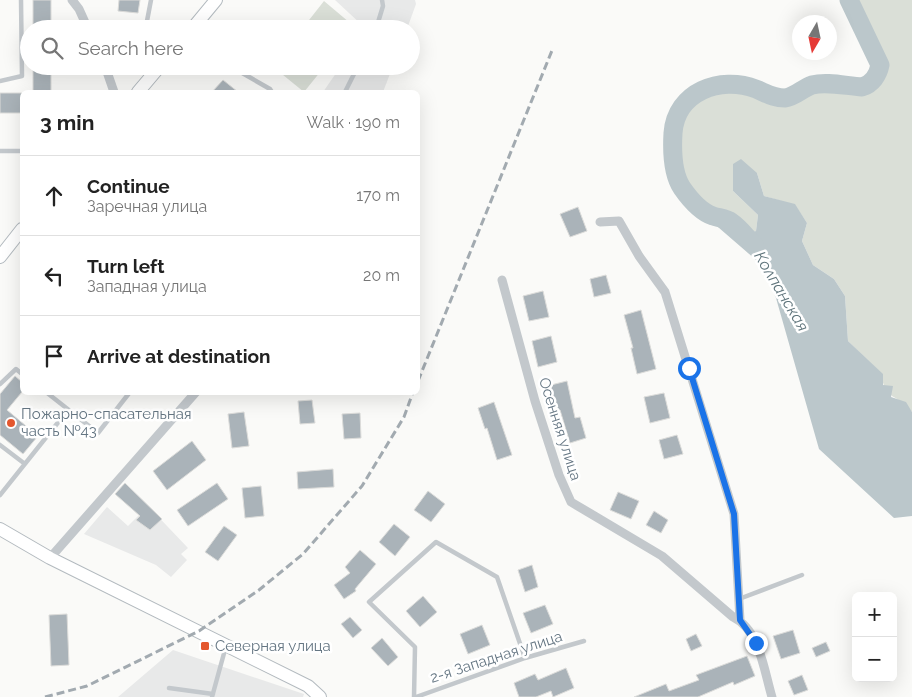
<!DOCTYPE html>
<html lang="en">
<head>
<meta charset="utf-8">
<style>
  :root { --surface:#fff; --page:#f2f2f2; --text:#222; --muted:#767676; --line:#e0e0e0 }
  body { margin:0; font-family:Raleway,sans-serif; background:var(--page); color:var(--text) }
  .controls { position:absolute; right:15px; bottom:15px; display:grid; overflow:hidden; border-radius:8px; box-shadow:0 5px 20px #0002 }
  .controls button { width:45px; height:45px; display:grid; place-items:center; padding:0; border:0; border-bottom:1px solid var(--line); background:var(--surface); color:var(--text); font:25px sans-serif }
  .compass { position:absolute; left:792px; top:15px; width:45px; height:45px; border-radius:50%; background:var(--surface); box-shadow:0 5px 20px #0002; rotate:189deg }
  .stop { position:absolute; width:15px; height:15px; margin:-11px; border:4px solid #1a73e8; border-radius:50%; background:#fff }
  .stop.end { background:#1a73e8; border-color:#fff; box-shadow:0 1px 5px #0008 }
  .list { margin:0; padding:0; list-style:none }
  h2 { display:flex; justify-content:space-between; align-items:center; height:65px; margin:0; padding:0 20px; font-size:21px }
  h2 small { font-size:16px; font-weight:400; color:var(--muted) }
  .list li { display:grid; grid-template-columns:32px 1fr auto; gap:15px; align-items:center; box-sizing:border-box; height:80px; padding:0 20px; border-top:1px solid var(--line) }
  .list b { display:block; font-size:19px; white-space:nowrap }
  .list p { margin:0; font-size:16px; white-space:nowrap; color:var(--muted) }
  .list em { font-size:16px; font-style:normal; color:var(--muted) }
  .icon { flex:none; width:28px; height:28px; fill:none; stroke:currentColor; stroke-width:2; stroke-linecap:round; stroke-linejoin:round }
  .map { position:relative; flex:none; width:912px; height:697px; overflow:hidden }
  .search { position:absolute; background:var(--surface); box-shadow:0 5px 20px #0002; left:20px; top:20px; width:400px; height:55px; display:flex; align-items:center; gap:12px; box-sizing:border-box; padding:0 18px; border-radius:28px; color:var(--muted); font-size:19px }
  .panel { position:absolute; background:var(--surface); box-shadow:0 5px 20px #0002; left:20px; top:90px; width:400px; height:305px; border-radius:8px }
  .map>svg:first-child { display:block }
</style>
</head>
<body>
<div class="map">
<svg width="912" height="697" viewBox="0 0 912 697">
  <rect width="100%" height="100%" fill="#fafaf8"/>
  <path fill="#e8e9e9" d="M335,0H415L416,4L407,29H362L363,26Z
    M341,66H393L383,92H323Z
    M148,506L188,548L181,554L187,560L171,577L156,565L84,534L107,507L128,526Z
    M173,650L304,694L303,697H118Z"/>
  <path fill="#dadfd7" d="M849,0H912V412C900,394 883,401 882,374L848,341L845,296L834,279L813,265L802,241L807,223L795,205L764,196L757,173L733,191L758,215L756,231L749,233C730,225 709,218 694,202C664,172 661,108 705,89C720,83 741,83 757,89C765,93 771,97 781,97C794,98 801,88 812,85C827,81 846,86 861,87C872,84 878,75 880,65Z
    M324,1L356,28L355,29H302Z
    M272,66H325L304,92Z"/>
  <path fill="#bbc7cb" d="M741,159L757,173L764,196L795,204L807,223L802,241L813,265L834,279L845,296L848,341L883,374V385L893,386L891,397L906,402L912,412V516L894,518L819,449L776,298L763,266L711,221L710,216L749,233L756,231L758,215L733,191V164Z"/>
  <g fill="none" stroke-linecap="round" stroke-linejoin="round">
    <path stroke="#bbc7cb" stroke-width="19" d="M755,246C747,238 740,228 731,222C726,218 718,218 713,216C701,212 689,198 682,188C672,173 672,150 673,133C676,92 720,75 756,89C766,93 773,98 785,98C795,97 803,88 812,85C827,81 846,86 862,87C872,84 878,75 880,65L849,0"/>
  </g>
  <path fill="#aab3b9" stroke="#dcdcda" d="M33,0H51V29H33Z
    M119,0H140L138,13L118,11Z
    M33,66H51V92H33Z
    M223,80L238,92H212Z
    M0,93H22V113H0Z
    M578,207L587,231L570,237L560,214Z
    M606,275L611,293L594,297L590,279Z
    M543,291L549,317L529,321L523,296Z
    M641,310L656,369L637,374L631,348H633L624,315Z
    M551,336L557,362L538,367L532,341Z
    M15,376L22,382V392L7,410L38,436L23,454L0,435V394Z
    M567,381L575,418L580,417L586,438L570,443L560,410L553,412L547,386Z
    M664,393L670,418L650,423L644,397Z
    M312,400L315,423L300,424L298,401Z
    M494,402L512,455L497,460L487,428L485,429L478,408Z
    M244,412L249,446L232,448L228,414Z
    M360,413L361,438L344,439L342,414Z
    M677,435L683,454L664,459L659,440Z
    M192,441L206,460L167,490L153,471Z
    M333,469L334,487L298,489L297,472Z
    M125,483L162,519L150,530L136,520L140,516L115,494Z
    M217,483L228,499L188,526L177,510Z
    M261,486L264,516L245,518L242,488Z
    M428,491L445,504L431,522L414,510Z
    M618,492L639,501L631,519L610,510Z
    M654,511L668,520L661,533L646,525Z
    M394,524L410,537L395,556L379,542Z
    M224,526L237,535L218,561L205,552Z
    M360,550L376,564L355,589L356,591L344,599L334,585L350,573L345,567Z
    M532,565L538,587L525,592L518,570Z
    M423,596L437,612L420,627L406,611Z
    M545,605L553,624L531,633L523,613Z
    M67,614L69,665L51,666L49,615Z
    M350,617L362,630L353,638L341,624Z
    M482,625L490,645L468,654L460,634Z
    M793,630L800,653L781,659L773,636Z
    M696,634L702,646L691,651L686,639Z
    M382,638L398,657L388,666L371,648Z
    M826,642L830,651L816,657L812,648Z
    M747,656L755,676L734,685L733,682L698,697H634L666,684L669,691L699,680L696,675Z
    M566,668L574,688L553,697L551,691L536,697H519L514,683L535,674L538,680Z
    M802,675L808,690L794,695L788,681Z"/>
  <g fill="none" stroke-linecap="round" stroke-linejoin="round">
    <g stroke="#b3babf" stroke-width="14">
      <path id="secondary" d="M192,29L216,0
        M138,92L160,66
        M0,257L22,229
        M0,529L50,558L308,686L320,697"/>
    </g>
    <path stroke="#c3c8cc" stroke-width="4.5" d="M151,0L147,21L156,29
      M376,29L383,6L382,0
      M230,66L270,89L272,92
      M0,81L22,76L21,0
      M345,92L358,66
      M0,151H22
      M0,384L16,369L22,374
      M46,392L98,433L130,392
      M0,445L25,464
      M0,495L68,410
      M739,599L802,575
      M169,688L213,694
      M212,697L226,646
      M414,697L415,647L369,602L436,542L497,577L525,658
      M416,697L525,658L584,641"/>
    <path stroke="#c3c8cc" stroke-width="9" d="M72,0L79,9L88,29
      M105,66L114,92
      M600,222L619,221L639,256L665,292L734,514L740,620
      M502,280L535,401L559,475L571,502L662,556L733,617C760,630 764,671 772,697
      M50,558L196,392"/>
    <use href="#secondary" stroke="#fff" stroke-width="12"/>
    <path stroke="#a2aab0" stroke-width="3" stroke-dasharray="8 4" stroke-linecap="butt" d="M418,381L553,48
      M45,697L87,686L199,631L259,590L303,554L362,486L404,417L413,392"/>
  </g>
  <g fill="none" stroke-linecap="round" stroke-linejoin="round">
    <path stroke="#1a73e8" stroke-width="6" d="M689,368L734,514L740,620L756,643"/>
  </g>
  <g fill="#e4572e" stroke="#fff" stroke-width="2">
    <circle cx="11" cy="423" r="5"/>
    <rect x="200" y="641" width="10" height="10" rx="2.5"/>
  </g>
  <g text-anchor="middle" stroke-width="5" stroke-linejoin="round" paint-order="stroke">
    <g font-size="15" fill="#657683" stroke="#fff" text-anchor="start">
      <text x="21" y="419">Пожарно-спасательная<tspan x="21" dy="17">часть №43</tspan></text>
      <text x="215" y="651">Северная улица</text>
    </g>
    <g font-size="15" fill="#657683" stroke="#fff">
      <text transform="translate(560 429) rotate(72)" y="5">Осенняя улица</text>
      <text transform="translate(496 657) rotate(-18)" y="5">2-я Западная улица</text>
    </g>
    <g font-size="16" font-style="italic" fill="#60757c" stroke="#fff">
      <text transform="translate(782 291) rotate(59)" y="6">Колпанская</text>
    </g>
  </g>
</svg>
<div class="controls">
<button>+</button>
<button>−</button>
</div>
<svg class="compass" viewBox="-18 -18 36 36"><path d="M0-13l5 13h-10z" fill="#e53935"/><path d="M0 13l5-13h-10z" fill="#767676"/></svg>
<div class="stop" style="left:689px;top:368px"></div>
<div class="stop end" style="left:756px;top:643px"></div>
<div class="search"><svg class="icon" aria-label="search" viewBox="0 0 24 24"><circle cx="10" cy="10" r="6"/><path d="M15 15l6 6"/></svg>Search here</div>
<section class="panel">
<h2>3 min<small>Walk · 190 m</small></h2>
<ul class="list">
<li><svg class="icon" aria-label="ahead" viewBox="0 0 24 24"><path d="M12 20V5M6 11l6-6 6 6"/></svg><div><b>Continue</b><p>Заречная улица</p></div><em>170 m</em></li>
<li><svg class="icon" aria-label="left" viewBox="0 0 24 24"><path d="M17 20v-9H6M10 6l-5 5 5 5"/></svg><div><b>Turn left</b><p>Западная улица</p></div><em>20 m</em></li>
<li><svg class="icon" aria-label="arrive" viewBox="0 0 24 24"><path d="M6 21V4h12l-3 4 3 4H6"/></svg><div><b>Arrive at destination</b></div></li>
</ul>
</section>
</div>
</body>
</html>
